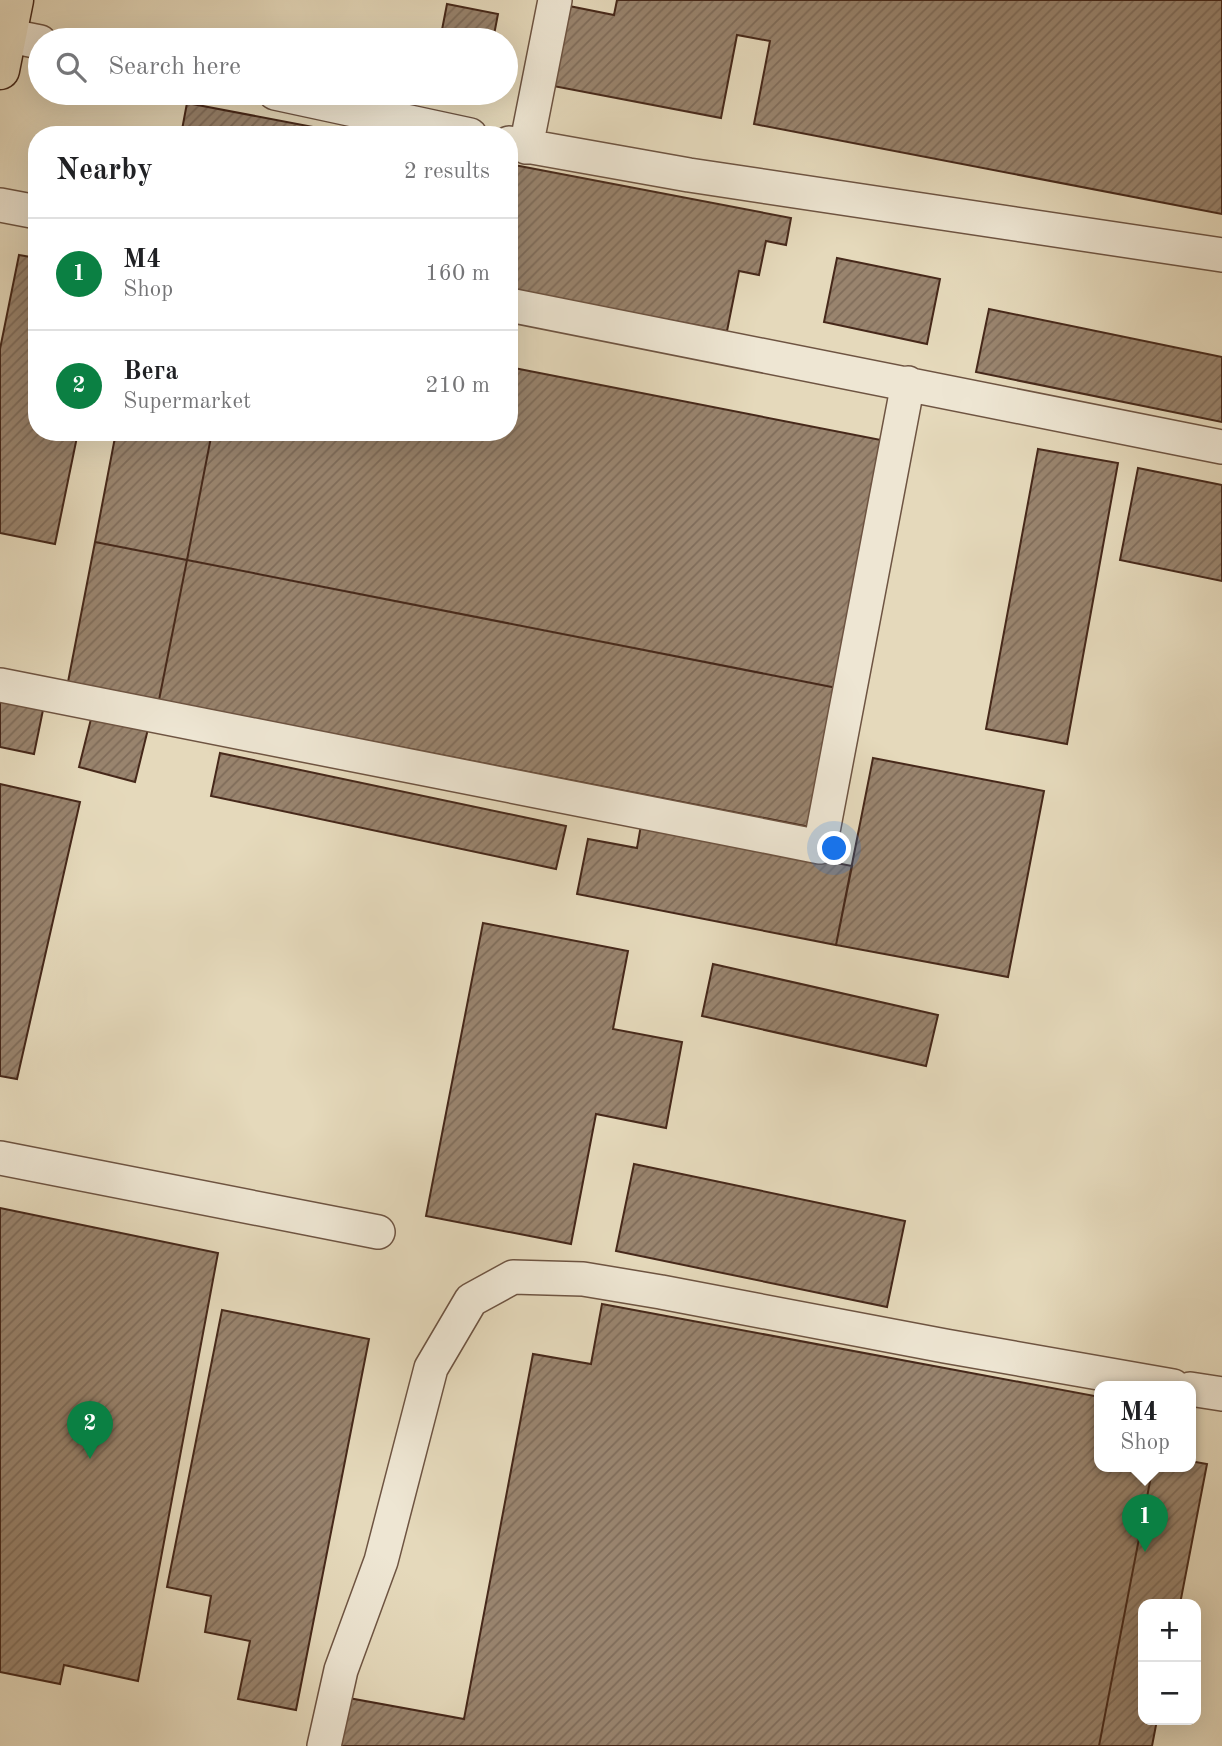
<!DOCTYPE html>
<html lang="en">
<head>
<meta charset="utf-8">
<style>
  :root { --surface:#fff; --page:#f2f2f2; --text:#202124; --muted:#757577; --line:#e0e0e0; --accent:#0b8043 }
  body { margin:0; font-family:"Old Standard TT",serif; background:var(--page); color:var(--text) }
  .controls { position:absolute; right:21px; bottom:21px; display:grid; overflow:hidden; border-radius:14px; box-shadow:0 7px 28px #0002 }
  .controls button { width:63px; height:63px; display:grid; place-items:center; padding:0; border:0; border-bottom:2px solid var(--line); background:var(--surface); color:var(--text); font:35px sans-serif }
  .you { position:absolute; left:835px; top:849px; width:24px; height:24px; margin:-18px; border:5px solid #fff; border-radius:50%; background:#1a73e8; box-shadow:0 0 0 10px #1a73e833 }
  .badge { display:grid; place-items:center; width:46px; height:46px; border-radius:50%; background:var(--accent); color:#fff; font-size:23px; font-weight:700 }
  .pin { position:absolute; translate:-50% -58px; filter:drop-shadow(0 2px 4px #0008) }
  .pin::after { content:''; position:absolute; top:37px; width:24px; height:21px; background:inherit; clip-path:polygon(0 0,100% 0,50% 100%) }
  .popup { position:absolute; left:1094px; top:1381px; width:102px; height:91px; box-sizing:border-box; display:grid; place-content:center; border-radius:14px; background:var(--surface); filter:drop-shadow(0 2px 5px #0005); font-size:23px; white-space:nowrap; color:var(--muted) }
  .popup b { font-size:26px; color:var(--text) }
  .popup::after { content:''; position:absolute; left:50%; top:100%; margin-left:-14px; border:14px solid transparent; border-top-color:var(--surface) }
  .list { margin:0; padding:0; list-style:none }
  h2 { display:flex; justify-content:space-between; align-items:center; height:91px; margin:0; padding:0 28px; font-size:30px }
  h2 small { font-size:23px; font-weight:400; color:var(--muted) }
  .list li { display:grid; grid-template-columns:46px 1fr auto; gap:21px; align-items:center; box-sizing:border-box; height:112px; padding:0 28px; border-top:2px solid var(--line) }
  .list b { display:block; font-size:26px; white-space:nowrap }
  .list p { margin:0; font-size:23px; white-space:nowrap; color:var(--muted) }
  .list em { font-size:23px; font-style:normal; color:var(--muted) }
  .icon { flex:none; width:38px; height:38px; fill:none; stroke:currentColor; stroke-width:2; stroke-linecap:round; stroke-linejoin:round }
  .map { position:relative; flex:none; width:1222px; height:1746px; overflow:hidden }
  .search { position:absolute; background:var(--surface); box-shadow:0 7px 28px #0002; left:28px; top:28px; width:490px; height:77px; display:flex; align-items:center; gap:18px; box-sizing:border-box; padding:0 24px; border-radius:38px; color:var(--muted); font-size:26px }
  .panel { position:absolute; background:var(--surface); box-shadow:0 7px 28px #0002; left:28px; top:126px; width:490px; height:315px; border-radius:28px }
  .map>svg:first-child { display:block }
</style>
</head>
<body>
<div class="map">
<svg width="1222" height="1746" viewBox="0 0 1222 1746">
  <defs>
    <pattern id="building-hatch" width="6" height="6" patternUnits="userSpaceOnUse" patternTransform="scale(1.75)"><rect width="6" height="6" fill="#99846e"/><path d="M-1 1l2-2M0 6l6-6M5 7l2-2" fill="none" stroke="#7f6c5a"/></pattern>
  </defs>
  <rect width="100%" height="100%" fill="#e5d9bb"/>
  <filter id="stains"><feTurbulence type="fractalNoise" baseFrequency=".00286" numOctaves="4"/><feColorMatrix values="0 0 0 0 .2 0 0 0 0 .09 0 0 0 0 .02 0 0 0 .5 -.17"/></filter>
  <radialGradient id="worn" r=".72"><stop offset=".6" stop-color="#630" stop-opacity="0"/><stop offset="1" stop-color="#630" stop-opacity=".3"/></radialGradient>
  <path fill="url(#building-hatch)" stroke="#46281a" stroke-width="2" d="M617,0H1222V214L754,124L770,41L737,35L721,118L548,85L564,5L614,15Z
    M447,4L498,14L493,40H440Z
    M187,103L355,135H181Z
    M509,164L791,218L786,245L766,241L759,275L739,271L727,331L509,290Z
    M19,255L37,258V432H78L55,544L0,533V349Z
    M837,258L940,279L927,344L824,322Z
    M989,309L1222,357V422L976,372Z
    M509,367L886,441L837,688L187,560L212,432H509Z
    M116,432H212L187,560L95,542Z
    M1038,449L1118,463L1067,744L986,729Z
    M1138,468L1222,485V581L1120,560Z
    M95,542L187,560L159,700L68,682Z
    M187,560L837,688L810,827L159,700Z
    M0,701L43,710L34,754L0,747Z
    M92,715L148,729L135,782L79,767Z
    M220,753L566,826L556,869L211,796Z
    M873,758L1044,791L1008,977L836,945Z
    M0,784L80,802L17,1079L0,1076Z
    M641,825L852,866L836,945L577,894L588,839L637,848Z
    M483,923L628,951L613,1029L682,1042L666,1128L596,1114L571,1244L426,1216Z
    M713,964L938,1015L926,1066L702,1016Z
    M634,1164L905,1221L887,1307L616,1251Z
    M0,1208L218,1253L138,1681L64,1665L60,1684L0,1672Z
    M602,1304L1100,1397V1466H1153L1099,1746H334L343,1697L464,1719L533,1354L591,1364Z
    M222,1310L369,1339L296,1710L238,1699L250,1641L205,1632L211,1596L167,1587Z
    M1190,1461L1207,1464L1180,1604H1143V1720H1157L1152,1746H1099L1153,1466H1190Z"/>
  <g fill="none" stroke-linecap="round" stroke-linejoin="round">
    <g stroke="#6e5442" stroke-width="36">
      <path id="minor" d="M0,34L40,42
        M275,93L470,135
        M509,143L689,175L1222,255
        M526,147L555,0
        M0,205L37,212
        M509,305L1222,447
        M0,685L820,847L908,383
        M0,1158L378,1232
        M1190,1389L1222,1394
        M324,1746L341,1670L381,1561L431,1368L471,1300L513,1277L583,1279L661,1292L945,1346L1173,1386"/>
    </g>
    <g stroke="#46281a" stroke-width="41">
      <path id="major" d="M0,70L14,0"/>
    </g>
    <use href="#minor" stroke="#eee6d3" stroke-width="33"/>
    <use href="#major" stroke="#e5d9bb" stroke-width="38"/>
  </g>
  <rect width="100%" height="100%" filter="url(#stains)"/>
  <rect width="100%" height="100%" fill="url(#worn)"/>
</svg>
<div class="controls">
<button>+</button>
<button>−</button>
</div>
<div class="you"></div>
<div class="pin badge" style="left:1145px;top:1552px">1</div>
<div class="popup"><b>М4</b>Shop</div>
<div class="pin badge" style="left:90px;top:1459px">2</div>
<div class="search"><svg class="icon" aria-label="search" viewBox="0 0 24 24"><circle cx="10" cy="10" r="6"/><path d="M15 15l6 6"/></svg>Search here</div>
<section class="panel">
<h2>Nearby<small>2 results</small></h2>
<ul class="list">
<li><span class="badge">1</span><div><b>М4</b><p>Shop</p></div><em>160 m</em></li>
<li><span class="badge">2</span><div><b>Вега</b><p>Supermarket</p></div><em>210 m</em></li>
</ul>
</section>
</div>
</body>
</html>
